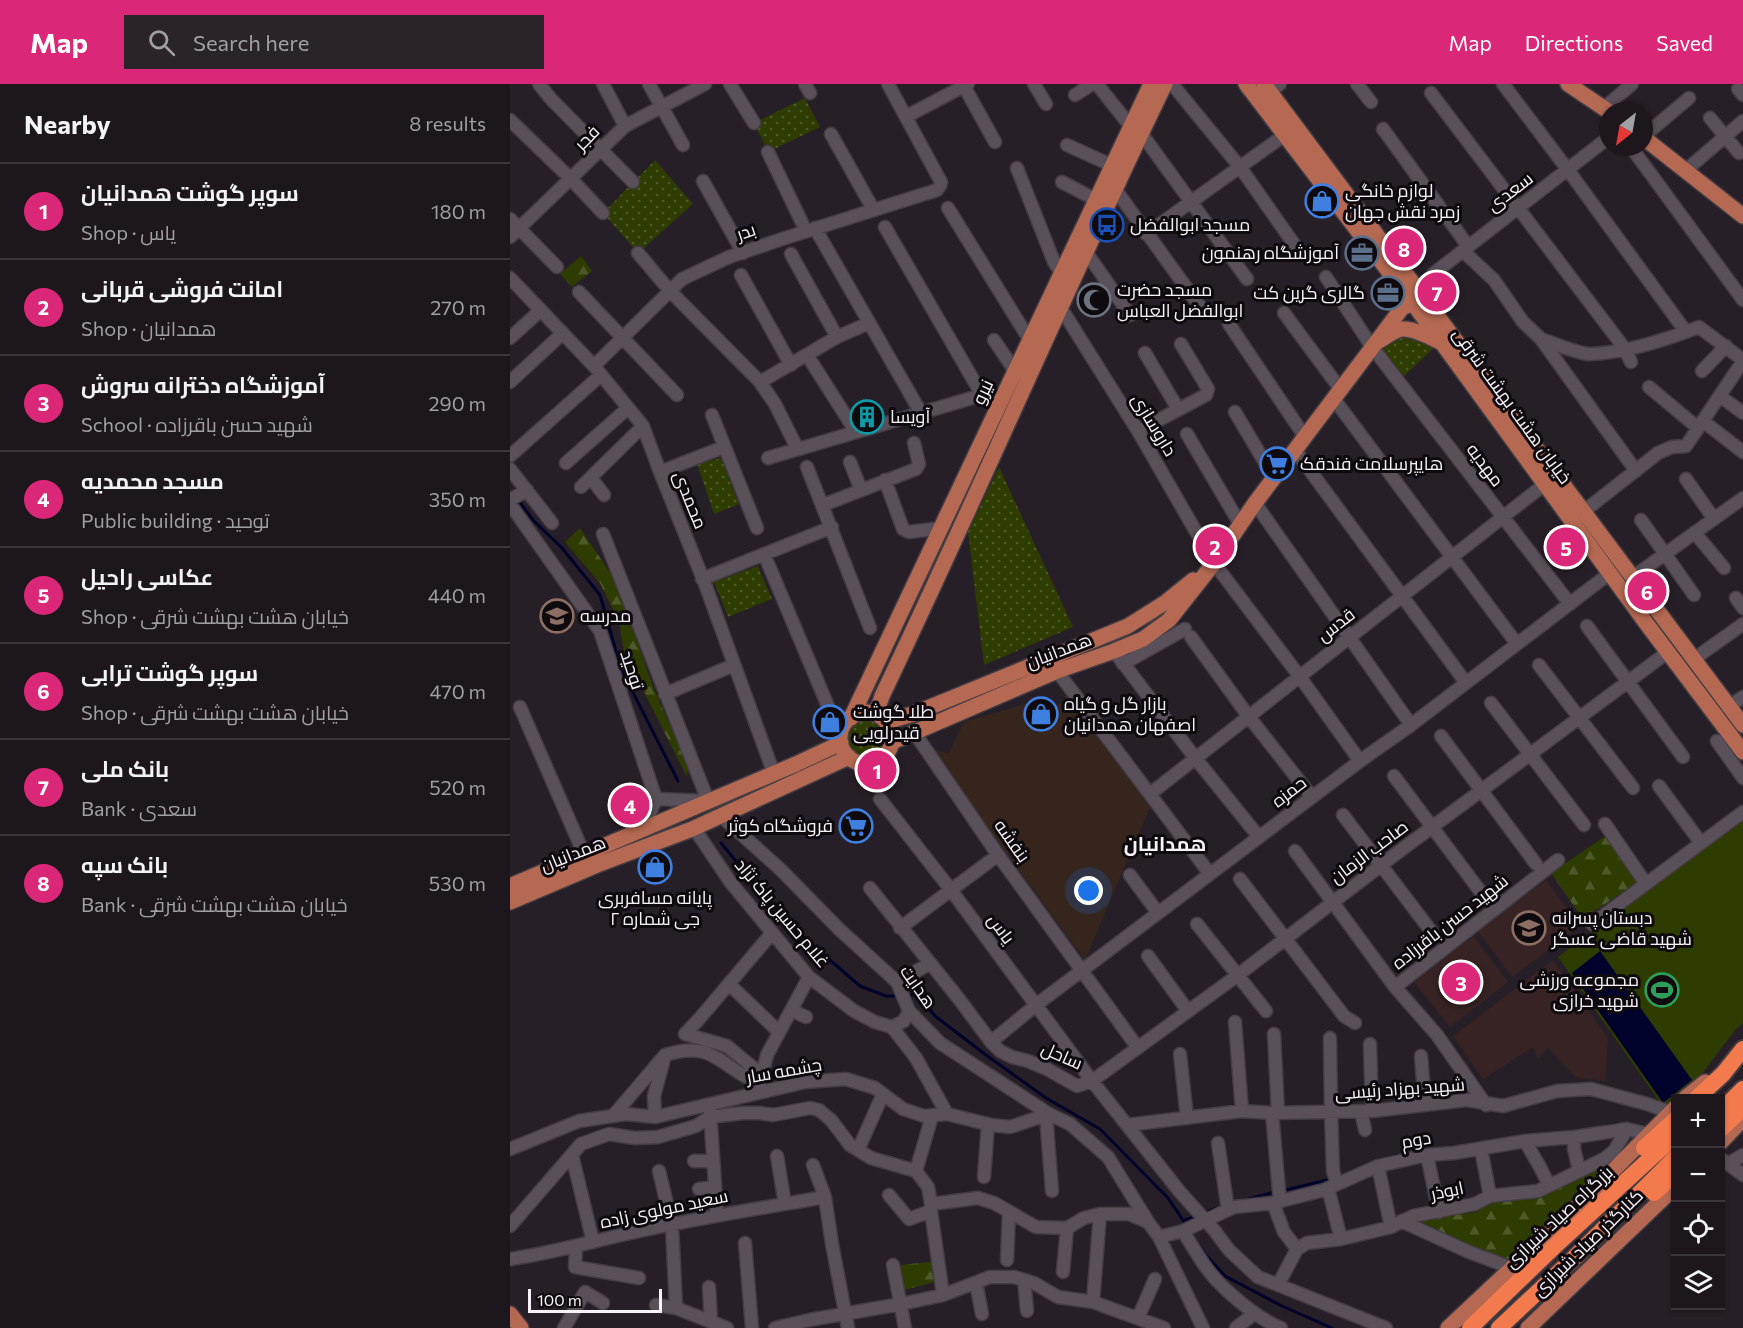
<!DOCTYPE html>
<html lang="en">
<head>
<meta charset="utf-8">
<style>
  :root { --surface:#1d171d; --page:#2a242a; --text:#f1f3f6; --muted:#a09fa4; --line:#3b363b; --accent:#db2777 }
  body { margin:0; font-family:Commissioner,Cairo,sans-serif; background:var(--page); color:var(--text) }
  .controls { position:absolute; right:18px; bottom:18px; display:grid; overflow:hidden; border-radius:0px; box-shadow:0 2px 4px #0004 }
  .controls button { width:54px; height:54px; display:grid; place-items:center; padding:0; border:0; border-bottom:2px solid var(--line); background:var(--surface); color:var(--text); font:30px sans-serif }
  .compass { position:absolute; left:1089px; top:18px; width:54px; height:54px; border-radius:50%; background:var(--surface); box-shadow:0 2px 4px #0004; rotate:211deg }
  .scale { position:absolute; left:18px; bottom:15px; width:134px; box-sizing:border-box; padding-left:6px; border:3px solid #f8f3f9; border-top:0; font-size:16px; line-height:21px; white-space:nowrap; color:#f8f3f9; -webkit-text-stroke:4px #0e0a0e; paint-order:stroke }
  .you { position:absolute; left:579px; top:807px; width:21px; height:21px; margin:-15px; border:4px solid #fff; border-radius:50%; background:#1a73e8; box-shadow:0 0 0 9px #1a73e833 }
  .badge { display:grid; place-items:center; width:39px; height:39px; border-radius:50%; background:var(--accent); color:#fff; font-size:20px; font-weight:700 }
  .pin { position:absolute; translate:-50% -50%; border:3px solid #fff; box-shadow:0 2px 6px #0006 }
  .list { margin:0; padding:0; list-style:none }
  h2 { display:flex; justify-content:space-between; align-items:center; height:78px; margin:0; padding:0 24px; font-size:26px }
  h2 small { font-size:20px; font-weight:400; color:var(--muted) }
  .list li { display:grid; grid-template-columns:39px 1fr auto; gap:18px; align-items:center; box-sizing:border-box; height:96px; padding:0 24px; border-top:2px solid var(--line) }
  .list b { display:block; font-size:22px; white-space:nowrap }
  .list p { margin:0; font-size:20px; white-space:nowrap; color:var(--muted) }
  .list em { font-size:20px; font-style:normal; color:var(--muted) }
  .icon { flex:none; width:33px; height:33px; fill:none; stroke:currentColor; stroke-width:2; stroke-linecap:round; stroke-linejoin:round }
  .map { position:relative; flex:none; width:1233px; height:1244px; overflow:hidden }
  header { display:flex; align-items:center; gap:36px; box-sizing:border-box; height:84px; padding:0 30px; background:var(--accent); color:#fff }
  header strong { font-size:28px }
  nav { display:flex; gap:33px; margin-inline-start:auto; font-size:21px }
  .search { width:420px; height:54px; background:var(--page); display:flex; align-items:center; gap:15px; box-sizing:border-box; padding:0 21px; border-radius:0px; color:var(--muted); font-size:22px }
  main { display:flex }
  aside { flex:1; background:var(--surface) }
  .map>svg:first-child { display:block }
</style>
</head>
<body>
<header>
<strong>Map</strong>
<div class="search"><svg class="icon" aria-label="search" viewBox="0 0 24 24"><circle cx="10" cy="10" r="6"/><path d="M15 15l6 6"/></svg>Search here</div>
<nav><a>Map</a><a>Directions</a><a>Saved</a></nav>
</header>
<main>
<aside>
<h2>Nearby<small>8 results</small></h2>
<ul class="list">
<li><span class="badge">1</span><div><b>سوپر گوشت همدانیان</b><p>Shop · یاس</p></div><em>180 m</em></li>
<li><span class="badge">2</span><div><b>امانت فروشی قربانی</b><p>Shop · همدانیان</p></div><em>270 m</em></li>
<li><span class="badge">3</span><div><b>آموزشگاه دخترانه سروش</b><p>School · شهید حسن باقرزاده</p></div><em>290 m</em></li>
<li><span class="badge">4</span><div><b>مسجد محمدیه</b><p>Public building · توحید</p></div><em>350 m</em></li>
<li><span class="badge">5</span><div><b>عکاسی راحیل</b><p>Shop · خیابان هشت بهشت شرقی</p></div><em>440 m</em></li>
<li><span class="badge">6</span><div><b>سوپر گوشت ترابی</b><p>Shop · خیابان هشت بهشت شرقی</p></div><em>470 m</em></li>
<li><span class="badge">7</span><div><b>بانک ملی</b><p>Bank · سعدی</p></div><em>520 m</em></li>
<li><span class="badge">8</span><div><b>بانک سپه</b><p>Bank · خیابان هشت بهشت شرقی</p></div><em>530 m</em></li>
</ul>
</aside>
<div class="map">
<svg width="1233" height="1244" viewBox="0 0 1233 1244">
  <defs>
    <pattern id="grass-dots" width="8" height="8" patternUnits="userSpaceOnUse" patternTransform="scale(1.5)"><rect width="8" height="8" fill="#2e3c02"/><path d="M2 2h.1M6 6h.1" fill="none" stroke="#4d5928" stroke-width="1.8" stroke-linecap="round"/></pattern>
    <pattern id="forest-firs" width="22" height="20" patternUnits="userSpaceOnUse" patternTransform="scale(1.5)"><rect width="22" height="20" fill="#2e3c02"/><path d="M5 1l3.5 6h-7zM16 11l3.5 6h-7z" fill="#4d5928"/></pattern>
  </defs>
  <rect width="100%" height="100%" fill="#271f27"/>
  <path fill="#36251d" d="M554,604L641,721L575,876L421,666L439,669L454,638L518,619L527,626L555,618Z"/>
  <path fill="#372324" d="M1036,796L1070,842L1002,893L967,846Z
    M963,852L998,898L940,943L904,898Z
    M1043,876L1098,954L1095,997L1065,993L1038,964L1028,975L1023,963L973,995L943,952Z"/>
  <path fill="url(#grass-dots)" d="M295,14L310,43L258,68L244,39Z
    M145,76L183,120L128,169L93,129Z
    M892,249L928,260L892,294L868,263Z
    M211,374L229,420L204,430L187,380Z
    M489,383L563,543L474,581L458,448Z
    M248,482L262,515L218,533L204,498Z
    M339 654a19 19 0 1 1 38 0a19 19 0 1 1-38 0Z"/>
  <path fill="url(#forest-firs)" d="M71,172L82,187L62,203L50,190Z
    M70,444L105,496L144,605L178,681L177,693L114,568L109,537L90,499L55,458Z
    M1097,751L1129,797L1073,835L1041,789Z
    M1107,1072L1030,1145L1000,1178L901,1138L909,1136L967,1128L980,1118L1016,1114L1041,1109Z
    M421,1178L425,1198L394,1206L390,1181Z"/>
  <path fill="#2e3c02" d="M1233,733V939L1226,945L1191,991L1154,1024L1048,873Z"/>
  <path fill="#00022b" d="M1090,867L1182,996L1153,1019L1062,889Z"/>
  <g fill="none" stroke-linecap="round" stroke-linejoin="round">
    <path stroke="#00022b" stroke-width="3" d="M8,416L23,436L52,464L90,511L111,585L168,697
      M211,759L278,840L350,902L376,912H388
      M397,911H408L425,932L476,971L536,1014L590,1045L658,1114L677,1142
      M1088,1044L1106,1040
      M868,1076L888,1071
      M772,1107L821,1095
      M731,1117L765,1108
      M694,1129L713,1122
      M673,1137L688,1131
      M680,1148L696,1171L715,1192L772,1222L822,1244"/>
    <g stroke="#433c43" stroke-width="15">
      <path id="minor" d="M29,0L41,15L123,98
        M93,0L115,42
        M139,0L173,61
        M220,0L244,39
        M295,0L300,9
        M524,0L536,20
        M587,0L621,43
        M662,0L730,83L786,163
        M847,0L861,18
        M993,0L1058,86L1176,248
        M454,2L485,58
        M1228,5L1233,11
        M760,8L770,0
        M921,9L1115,265L1121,278
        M565,11L582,0
        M1094,24L1122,0
        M397,32L458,0
        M1200,34L1229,69
        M0,36L61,95L93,129
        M873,45L958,162
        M631,49L737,195
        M321,50L363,125
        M1134,52L1179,14
        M557,61L603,82
        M1121,63L1233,216
        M258,68L296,147
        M507,84L544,178L551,189
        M1175,87L1233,37
        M193,97L233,169
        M552,98L586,116
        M605,105L694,228
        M438,124L519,255
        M0,135L47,183
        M375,143L472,311
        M305,144L411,329
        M636,150L776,50
        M0,153L115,42L195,0
        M953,167L984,196L1013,238L1031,255L1126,387
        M576,168L620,231
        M128,169L160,207L250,298L265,320L287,364
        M281,170L327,253
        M231,191L281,281
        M816,193L862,263L1060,520
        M0,194L84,282L133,342L150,388L195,500L264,690
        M909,206L921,196L923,190L1098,54
        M69,208L167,311
        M545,220L551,224L628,347L704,479L790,593L850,677
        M774,229L831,306
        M719,240L795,353
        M0,254L31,226
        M1031,255C1043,259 1068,270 1080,270C1114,269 1158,255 1189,243L1233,276
        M484,256L505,287
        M635,269L668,325
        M297,271L346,348
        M84,282L172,195L219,173L272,155L427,106L430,102L431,98L378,0
        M1192,287L1216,262
        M0,298L53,249
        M250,298L327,253L359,239
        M1139,303L1188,344
        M1210,312L1233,329
        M824,315L1007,560
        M725,328L764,394
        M202,331L247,444
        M1193,337L1233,368
        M628,347L696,311L698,305L671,260
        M677,350L730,440
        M785,366L956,599
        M0,372L91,291
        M258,374L472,311L491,316
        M340,378L351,406
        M56,379L118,324
        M297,383L360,544
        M0,385L42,439
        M150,388L214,363
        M81,394L94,411
        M1176,395L1204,435
        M375,396L393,445L399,448L431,444
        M71,403L133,342
        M0,416L17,406
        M745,419L901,641
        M0,420L90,547L146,715L133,745
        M313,421L406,385L409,380L404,359
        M1073,428L1148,369L1162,363L1176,362L1233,277
        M1131,436L1184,511
        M1185,449L1214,484
        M93,450L195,709
        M254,470L323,634
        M1123,493L1233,414
        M192,495L322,443
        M1226,514L1233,524
        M1077,542L1173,673
        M681,553L739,633L802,713
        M604,567L686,675L749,753
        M1184,575L1233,540
        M613,580L675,545
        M1029,581L1123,704
        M547,587L700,790
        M155,610L224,581
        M981,619L1074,741
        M1219,622L1233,613
        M10,623L74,770
        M404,648L488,771L628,964
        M931,652L1026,780
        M1207,657L1233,694
        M884,692L976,815
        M1149,702L1191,759
        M640,710L1035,400
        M146,715L199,717
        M370,715L441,806L582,997L728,891L887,769L1158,568
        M833,731L924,851
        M211,732L270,785L330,846L387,898L399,927L430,959L539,1030L560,1040L598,1073L638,1138
        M1095,740L1136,800
        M184,744L221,799L299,893L344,927L365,938L382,943L406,974L437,1030
        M785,767L885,903L927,951L976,1021
        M620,791L648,829
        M730,795L834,932L845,939
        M360,804L449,915L481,958L490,967L502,973L518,977L537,985L567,1002L582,997L670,1108L704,1146L719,1166L748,1193L876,1244
        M687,840L756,927
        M1082,840L1233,728
        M390,844L488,771
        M638,872L678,927
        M387,898L419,880
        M219,900L269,948
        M885,903L1048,776
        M281,926L296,933
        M725,938L732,1027
        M382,943L394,937L399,927
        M764,950L768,1029
        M820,954L821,1028L823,1087L827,1100
        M481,958L526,921L850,677L901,641L1100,489
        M860,960L862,1027
        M670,970L677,1034
        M155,971C205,955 210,984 249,999
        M911,972L915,1021
        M252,991L217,962L175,950L190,934L262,849
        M250,998L257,971L299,893
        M200,1027L207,1131
        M851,1027L855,1046
        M762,1029L770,1118
        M536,1031L542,1107
        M103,1032L155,971
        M145,1033L144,1012L154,975
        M617,1041L732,1027L762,1029L862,1027L957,1016L993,1022L1047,1007L1081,1005L1137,1020L1160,1028
        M1065,1053L1064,1065L1069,1086
        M1015,1057L1030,1083L1039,1101
        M708,1059L718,1126
        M0,1065L69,1037L116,1030L145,1033L295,998L336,995L365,1004L393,1025L414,1032L437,1030L481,1041L500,1043L539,1030
        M971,1065L980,1112
        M348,1066L373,1010
        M62,1071L83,1158
        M917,1071L929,1128
        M267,1072L275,1120
        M1210,1074L1233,1091
        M184,1077H203
        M1218,1080L1233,1071
        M303,1081L315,1113L322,1160L338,1244
        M868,1082L881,1143
        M149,1087L162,1141L166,1224L217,1244
        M406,1087L422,1032
        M474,1093L478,1040
        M818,1104L831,1155
        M189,1105L205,1103
        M379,1111L399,1135L421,1127
        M763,1119L774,1148L787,1165
        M421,1120V1127L433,1211
        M891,1137L959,1168L1002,1184
        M0,1142L71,1060L99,1050L125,1054L148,1053L186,1042L200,1033L233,1029H250L263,1031L300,1024L309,1026L321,1036L340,1061L361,1074L406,1087L418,1103L421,1120L468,1114L484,1119L526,1143L557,1144L574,1134L590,1130H619L638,1138L649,1153L693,1244
        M673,1147C681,1160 689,1174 698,1186C713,1206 748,1235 771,1244
        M649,1153L673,1147L724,1123L763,1119L814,1106L868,1082L917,1071L944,1069L1015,1057L1065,1053L1117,1045L1138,1050
        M235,1159L242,1244
        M66,1163L65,1183L129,1194
        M0,1175C43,1169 83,1157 125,1148C188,1134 252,1124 315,1113
        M497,1176L499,1128
        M383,1181L395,1244
        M553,1188L557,1144
        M514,1196L517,1227
        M466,1199L472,1230
        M768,1201L787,1165L797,1159L831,1155L881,1143L903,1132L965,1120L980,1112L1028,1107L1094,1075L1104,1067L1117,1045
        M199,1203L201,1238
        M583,1218L590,1130
        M146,1221L166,1224
        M628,1234L645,1195
        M54,1244L75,1208L93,1219
        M265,1244L299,1236L391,1220L433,1211L480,1193H504L524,1199L548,1213L583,1218L654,1244
        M726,1244L745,1229"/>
    </g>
    <g stroke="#433c43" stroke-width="18">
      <path id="major" d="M736,0L905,222L1139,543L1233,668
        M754,0L1233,641
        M1058,0L1098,27
        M1134,54L1233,132
        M869,257C876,253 884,246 892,245C903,244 920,253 930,258
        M330 654a26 26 0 1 1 52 0a26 26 0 1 1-52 0Z
        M366,630L372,612C469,409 557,202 655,0
        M341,634L641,0
        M376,638L403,630L618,542L656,518L683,496
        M382,658L547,587L604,567L633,555L659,536L704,479L745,419L892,224L903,219L912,220
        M0,802L286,680L331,659
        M0,818L87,781L182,745L339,673
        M1175,1014L1195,998
        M1210,1059L1233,1035
        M0,1230L11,1244
        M938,1244L1070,1120L1166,1023
        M1018,1244L1166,1102"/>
    </g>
    <g stroke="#433c43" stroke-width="20">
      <path id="highway" d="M1187,1014L1213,990L1233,965
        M1210,1028L1233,1005
        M1210,1046L1233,1024
        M1134,1064L1166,1035
        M1144,1109L1166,1089
        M960,1244L1047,1160L1166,1051
        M989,1244L1064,1174L1166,1073"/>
    </g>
    <use href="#minor" stroke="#595059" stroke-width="12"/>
    <use href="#major" stroke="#b56952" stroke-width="15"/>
    <use href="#highway" stroke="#f37a4d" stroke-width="16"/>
  </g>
  <defs>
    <g id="shop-ring" transform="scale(1.725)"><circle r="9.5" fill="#0e0a0e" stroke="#3f7fe0" stroke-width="1.5"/><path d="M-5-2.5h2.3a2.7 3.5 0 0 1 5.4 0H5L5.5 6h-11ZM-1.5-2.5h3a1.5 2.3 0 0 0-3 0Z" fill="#3f7fe0"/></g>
    <g id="bus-ring" transform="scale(1.725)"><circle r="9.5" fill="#0e0a0e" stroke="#1a4fb4" stroke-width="1.5"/><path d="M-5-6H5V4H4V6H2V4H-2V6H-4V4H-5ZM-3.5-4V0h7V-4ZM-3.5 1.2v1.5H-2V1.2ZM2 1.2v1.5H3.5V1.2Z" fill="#1a4fb4"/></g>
    <g id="office-ring" transform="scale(1.725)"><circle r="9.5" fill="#0e0a0e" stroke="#5c6f8a" stroke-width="1.5"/><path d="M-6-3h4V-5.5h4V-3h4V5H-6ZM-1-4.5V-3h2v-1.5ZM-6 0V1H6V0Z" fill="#5c6f8a"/></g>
    <g id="mosque-ring" transform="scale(1.725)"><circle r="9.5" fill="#0e0a0e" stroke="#6b7280" stroke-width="1.5"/><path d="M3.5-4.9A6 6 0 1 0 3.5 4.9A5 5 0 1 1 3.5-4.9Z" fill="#6b7280"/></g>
    <g id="building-ring" transform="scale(1.725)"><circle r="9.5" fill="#0e0a0e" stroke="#0f9aa8" stroke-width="1.5"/><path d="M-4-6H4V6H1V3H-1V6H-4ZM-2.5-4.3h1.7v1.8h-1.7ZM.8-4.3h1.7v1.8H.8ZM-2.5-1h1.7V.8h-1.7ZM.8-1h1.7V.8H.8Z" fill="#0f9aa8"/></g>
    <g id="supermarket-ring" transform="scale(1.725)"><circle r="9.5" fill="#0e0a0e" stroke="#3f7fe0" stroke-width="1.5"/><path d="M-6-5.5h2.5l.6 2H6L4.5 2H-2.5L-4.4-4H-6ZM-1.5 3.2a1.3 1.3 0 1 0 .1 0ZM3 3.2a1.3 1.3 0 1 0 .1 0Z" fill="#3f7fe0"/></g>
    <g id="school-ring" transform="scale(1.725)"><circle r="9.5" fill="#0e0a0e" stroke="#8d6e63" stroke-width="1.5"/><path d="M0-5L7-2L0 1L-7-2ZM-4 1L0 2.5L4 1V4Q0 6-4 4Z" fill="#8d6e63"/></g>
    <g id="stadium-ring" transform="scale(1.725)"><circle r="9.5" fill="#0e0a0e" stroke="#2e9e5b" stroke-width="1.5"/><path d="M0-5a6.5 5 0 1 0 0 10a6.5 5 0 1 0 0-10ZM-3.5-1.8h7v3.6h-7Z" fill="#2e9e5b"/></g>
  </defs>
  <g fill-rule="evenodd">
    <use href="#shop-ring" x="812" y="117"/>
    <use href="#bus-ring" x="597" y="141"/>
    <use href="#office-ring" x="852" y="169"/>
    <use href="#office-ring" x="878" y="209"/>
    <use href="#mosque-ring" x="584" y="216"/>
    <use href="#building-ring" x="357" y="333"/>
    <use href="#supermarket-ring" x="767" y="380"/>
    <use href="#school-ring" x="47" y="532"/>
    <use href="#shop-ring" x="531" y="630"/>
    <use href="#shop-ring" x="320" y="638"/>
    <use href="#supermarket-ring" x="346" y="742"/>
    <use href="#shop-ring" x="145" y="783"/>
    <use href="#school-ring" x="1019" y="844"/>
    <use href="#stadium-ring" x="1152" y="906"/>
  </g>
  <g text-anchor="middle" stroke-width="6" stroke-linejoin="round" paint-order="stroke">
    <g font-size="18" fill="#f8f3f9" stroke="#0e0a0e">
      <text transform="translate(77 54) rotate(-45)" y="6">فجر</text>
      <text transform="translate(1000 108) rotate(-37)" y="6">سعدی</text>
      <text transform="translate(236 148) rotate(-19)" y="6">بدر</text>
      <text transform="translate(473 308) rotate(-65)" y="6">نیرو</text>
      <text transform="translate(1002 322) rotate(54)" y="6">خیابان هشت بهشت شرقی</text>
      <text transform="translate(644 341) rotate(59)" y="6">داروسازی</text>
      <text transform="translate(975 381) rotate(53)" y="6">مهدیه</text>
      <text transform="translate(180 416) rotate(68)" y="6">محمدی</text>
      <text transform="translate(826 541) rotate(-38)" y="6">قدس</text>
      <text transform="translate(549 567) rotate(-21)" y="6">همدانیان</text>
      <text transform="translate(122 586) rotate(72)" y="6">توحید</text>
      <text transform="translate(779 708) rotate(-37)" y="6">حمزه</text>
      <text transform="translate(502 757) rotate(55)" y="6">بنفشه</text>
      <text transform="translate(859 768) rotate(-37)" y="6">صاحب الزمان</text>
      <text transform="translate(63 770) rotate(-22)" y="6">همدانیان</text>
      <text transform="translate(272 829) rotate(50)" y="6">غلام حسین پاک نژاد</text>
      <text transform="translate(940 838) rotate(-38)" y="6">شهید حسن باقرزاده</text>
      <text transform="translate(491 845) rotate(54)" y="6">یاس</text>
      <text transform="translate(408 903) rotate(55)" y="6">هدایت</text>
      <text transform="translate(552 972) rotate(24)" y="6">ساحل</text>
      <text transform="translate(274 987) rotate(-10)" y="6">چشمه سار</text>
      <text transform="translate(890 1005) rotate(-4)" y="6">شهید بهزاد رئیسی</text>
      <text transform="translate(906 1056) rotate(-10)" y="6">دوم</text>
      <text transform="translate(937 1107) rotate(-12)" y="6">ابوذر</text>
      <text transform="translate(154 1125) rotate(-12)" y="6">سعید مولوی زاده</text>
      <text transform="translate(1049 1133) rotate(-43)" y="6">بزرگراه صیاد شیرازی</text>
      <text transform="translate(1078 1159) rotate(-44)" y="6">کنارگذر صیاد شیرازی</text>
    </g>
    <g font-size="18" fill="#f8f3f9" stroke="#0e0a0e" text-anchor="start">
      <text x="835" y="113">لوازم خانگی<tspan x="835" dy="21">زمرد نقش جهان</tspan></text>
      <text x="620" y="147">مسجد ابوالفضل</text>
      <text x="829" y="175" text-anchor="end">آموزشگاه رهنمون</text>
      <text x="607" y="212">مسجد حضرت<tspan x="607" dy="21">ابوالفضل العباس</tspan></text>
      <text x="855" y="215" text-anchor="end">گالری گرین کت</text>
      <text x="380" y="339">آویسا</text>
      <text x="790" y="386">هایپرسلامت فندقک</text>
      <text x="70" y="538">مدرسه</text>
      <text x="554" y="626">بازار گل و گیاه<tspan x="554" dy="21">اصفهان همدانیان</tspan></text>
      <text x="343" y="634">طلا گوشت<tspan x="343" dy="21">قیدرلویی</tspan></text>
      <text x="323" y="748" text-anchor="end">فروشگاه کوثر</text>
      <text x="145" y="820" text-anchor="middle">پایانه مسافربری<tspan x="145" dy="21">جی شماره ۲</tspan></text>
      <text x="1042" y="840">دبستان پسرانه<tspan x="1042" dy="21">شهید قاضی عسگر</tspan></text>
      <text x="1129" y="902" text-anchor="end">مجموعه ورزشی<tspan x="1129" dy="21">شهید خرازی</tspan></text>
    </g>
    <g font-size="20" font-weight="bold" fill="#f8f3f9" stroke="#0e0a0e">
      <text x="655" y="767">همدانیان</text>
    </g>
  </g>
</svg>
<div class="controls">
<button>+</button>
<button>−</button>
<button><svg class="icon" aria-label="locate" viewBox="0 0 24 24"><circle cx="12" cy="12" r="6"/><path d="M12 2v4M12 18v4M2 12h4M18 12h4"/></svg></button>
<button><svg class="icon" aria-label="layers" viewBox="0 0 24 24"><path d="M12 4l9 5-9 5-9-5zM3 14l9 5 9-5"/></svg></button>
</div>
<svg class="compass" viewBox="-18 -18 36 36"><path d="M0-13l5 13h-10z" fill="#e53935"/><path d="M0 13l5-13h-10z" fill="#a09fa4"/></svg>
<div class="scale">100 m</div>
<div class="you"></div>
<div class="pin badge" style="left:367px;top:686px">1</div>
<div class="pin badge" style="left:705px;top:462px">2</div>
<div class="pin badge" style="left:951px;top:898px">3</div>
<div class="pin badge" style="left:120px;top:721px">4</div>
<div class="pin badge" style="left:1056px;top:463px">5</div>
<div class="pin badge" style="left:1137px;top:507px">6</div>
<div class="pin badge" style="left:927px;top:208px">7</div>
<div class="pin badge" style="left:894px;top:164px">8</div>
</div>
</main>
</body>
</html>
